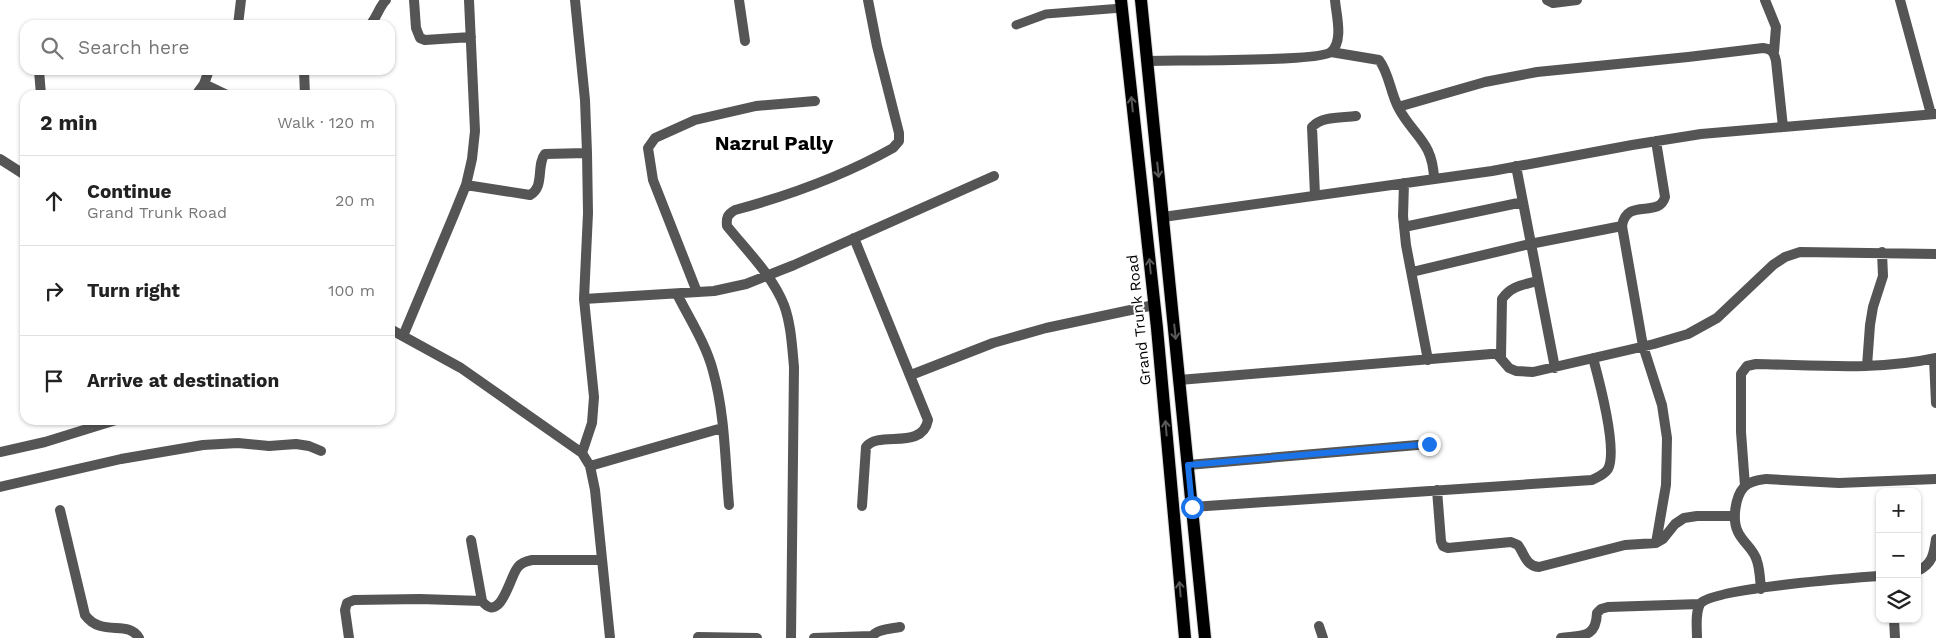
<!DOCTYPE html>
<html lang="en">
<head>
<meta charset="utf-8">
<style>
  :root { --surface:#fff; --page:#f6f6f6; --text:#222; --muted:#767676; --line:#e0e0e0 }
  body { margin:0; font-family:"Work Sans",sans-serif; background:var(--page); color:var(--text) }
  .controls { position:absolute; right:15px; bottom:15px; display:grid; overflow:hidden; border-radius:10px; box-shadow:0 1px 4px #0004 }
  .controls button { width:45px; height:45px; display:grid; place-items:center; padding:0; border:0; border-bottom:1px solid var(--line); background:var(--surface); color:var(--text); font:25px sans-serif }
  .stop { position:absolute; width:15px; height:15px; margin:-11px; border:4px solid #1a73e8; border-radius:50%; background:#fff }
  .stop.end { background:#1a73e8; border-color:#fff; box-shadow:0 1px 5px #0008 }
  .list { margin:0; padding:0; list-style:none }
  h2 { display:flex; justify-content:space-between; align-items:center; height:65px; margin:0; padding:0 20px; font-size:21px }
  h2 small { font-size:16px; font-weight:400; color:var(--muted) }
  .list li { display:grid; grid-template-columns:32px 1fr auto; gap:15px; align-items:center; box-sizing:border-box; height:90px; padding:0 20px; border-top:1px solid var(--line) }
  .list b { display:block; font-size:19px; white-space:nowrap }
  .list p { margin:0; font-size:16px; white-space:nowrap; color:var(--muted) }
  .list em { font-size:16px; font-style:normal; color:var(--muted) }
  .icon { flex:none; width:28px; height:28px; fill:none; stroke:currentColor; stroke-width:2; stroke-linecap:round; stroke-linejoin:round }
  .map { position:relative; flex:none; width:1936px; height:638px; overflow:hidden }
  .search { position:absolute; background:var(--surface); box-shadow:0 1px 4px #0004; left:20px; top:20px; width:375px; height:55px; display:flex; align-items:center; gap:12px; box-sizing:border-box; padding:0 18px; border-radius:15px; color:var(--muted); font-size:19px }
  .panel { position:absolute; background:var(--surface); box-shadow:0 1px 4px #0004; left:20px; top:90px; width:375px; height:335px; border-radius:15px }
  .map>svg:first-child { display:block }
</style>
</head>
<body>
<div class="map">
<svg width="1936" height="638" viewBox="0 0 1936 638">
  <rect width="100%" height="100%" fill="#fff"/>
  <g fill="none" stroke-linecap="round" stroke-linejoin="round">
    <g stroke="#dbdbdb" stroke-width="14">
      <path id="primary" d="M1121,0L1157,328L1185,638
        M1141,0L1205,638"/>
    </g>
    <path stroke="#555" stroke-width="9" d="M1016,25L1046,14L1122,8"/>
    <path stroke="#555" stroke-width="10" d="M414,0L416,28L420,38L425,40L471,37
      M575,0L585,100L587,153L588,213L584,299L594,397L592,423L582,453
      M739,0L745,41
      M1547,0L1553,3L1577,0
      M1765,0L1776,27L1774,52
      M1900,0L1931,114
      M238,25L241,0
      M370,25C377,17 379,7 386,0
      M1331,52L1379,60C1389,73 1390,91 1398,107C1413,136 1433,141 1434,179
      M1147,61C1172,60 1319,62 1331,52C1344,41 1336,14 1335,0
      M39,70L41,95
      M304,70L305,95
      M204,84L227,95
      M196,95L204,84L209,70
      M1398,107L1485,82L1537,72L1688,57L1763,48C1772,49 1774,52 1776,61L1783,127
      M1656,141L1665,197C1659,219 1626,197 1622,226L1643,346L1662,405L1667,438L1666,485L1656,543
      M0,159L25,175
      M1516,166L1555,368
      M1404,183L1403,216L1406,245L1428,360
      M466,185L530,195C545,187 536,165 545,154L587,153
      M1315,195L1312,127C1322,116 1342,118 1356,116
      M1163,217L1492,171L1632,145L1701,134L1936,114
      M1404,227L1523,202
      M854,238L928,420C922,451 879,430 866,447L862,506
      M1412,272L1530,244L1622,226
      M697,292L653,180L648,148L655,138L695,120L756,106L815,101
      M677,294C689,318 706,344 713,371C725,414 725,460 729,505
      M584,299L714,291L746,284L794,265L994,176
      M390,329L461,368L582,453L590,466L595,490L610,638
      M403,336L453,217L466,185L472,159L475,131L469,0
      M1501,357L1502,299C1511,286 1522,285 1537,281
      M1934,359L1936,403
      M1867,366L1870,325L1873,307L1883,276L1882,252
      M911,375L993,343L1046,328L1154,305
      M1179,380L1491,354H1497L1509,368L1516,371L1533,372L1654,344L1688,334L1717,318L1773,265L1785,257L1800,252L1936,254
      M0,452L45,442L116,420
      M1188,465L1429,444
      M590,466L722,428
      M1745,486L1741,432V374L1747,366L1756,364C1815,365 1877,371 1936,358
      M0,487L121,459L203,445L238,443L269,446L296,444L309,446L321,451
      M1437,490L1441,541L1443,546L1448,548L1511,542L1518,545C1525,555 1526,566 1539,567L1625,545L1656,543L1663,539L1675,524L1684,518L1697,516H1735
      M1192,507L1592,480C1598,477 1604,475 1608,469C1618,450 1599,380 1593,358
      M60,510L85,615C102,638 128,619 139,638
      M471,540L482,601C501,625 510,575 518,567C521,563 527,561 532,560H602
      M1917,571C1932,565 1934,554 1936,539
      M1761,589C1760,580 1760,570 1757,561C1754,549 1743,543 1738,532C1732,520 1735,497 1744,487C1750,481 1759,480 1766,479L1839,483L1936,479
      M1894,619L1895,638
      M1319,626L1323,638
      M698,637L757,638
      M349,638L345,610L347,603L354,600L420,599L482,601
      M791,638L794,367C792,346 791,324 784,305C772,275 747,251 727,226C726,217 728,214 735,210C791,195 843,176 893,148L899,141V133L877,46L868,0
      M814,638L871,636
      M871,638C876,629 890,629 900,627
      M1561,638C1583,635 1596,638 1597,613L1601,609L1608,607L1700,604
      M1697,638C1697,628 1695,613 1700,604C1711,588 1854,578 1880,576"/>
    <use href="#primary" stroke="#000" stroke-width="12"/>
  </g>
  <defs><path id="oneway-shaft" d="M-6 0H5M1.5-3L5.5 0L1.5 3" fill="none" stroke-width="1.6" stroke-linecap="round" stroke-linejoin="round" transform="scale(1.25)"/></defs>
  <g stroke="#595959">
    <use href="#oneway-shaft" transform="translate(1132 104) rotate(-96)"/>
    <use href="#oneway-shaft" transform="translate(1158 170) rotate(84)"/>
    <use href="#oneway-shaft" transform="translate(1150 266) rotate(-96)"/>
    <use href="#oneway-shaft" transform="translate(1175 332) rotate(84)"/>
    <use href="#oneway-shaft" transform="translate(1166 428) rotate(-95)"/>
    <use href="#oneway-shaft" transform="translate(1180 589) rotate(-95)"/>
  </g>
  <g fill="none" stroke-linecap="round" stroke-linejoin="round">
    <path stroke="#1a73e8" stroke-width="6" d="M1192,507L1188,465L1429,444"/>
  </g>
  <g text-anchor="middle" stroke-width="4" stroke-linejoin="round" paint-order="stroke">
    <g font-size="15" fill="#000" stroke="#fff">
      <text transform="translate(1139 320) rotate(-96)" y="5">Grand Trunk Road</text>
    </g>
    <g font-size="20" font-weight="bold" fill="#000" stroke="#fff">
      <text x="774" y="150">Nazrul Pally</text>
    </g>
  </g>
</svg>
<div class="controls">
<button>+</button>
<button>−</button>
<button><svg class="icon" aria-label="layers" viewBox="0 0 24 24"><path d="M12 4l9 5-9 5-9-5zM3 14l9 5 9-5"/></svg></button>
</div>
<div class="stop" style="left:1192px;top:507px"></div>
<div class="stop end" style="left:1429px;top:444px"></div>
<div class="search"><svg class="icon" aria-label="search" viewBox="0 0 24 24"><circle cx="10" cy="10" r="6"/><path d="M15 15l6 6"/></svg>Search here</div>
<section class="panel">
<h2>2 min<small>Walk · 120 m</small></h2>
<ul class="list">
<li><svg class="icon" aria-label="ahead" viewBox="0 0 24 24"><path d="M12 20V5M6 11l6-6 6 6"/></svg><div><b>Continue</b><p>Grand Trunk Road</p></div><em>20 m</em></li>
<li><svg class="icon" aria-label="right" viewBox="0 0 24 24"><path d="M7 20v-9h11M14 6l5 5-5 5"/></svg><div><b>Turn right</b></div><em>100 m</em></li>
<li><svg class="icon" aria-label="arrive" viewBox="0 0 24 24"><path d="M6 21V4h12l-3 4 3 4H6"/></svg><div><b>Arrive at destination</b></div></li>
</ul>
</section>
</div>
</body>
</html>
